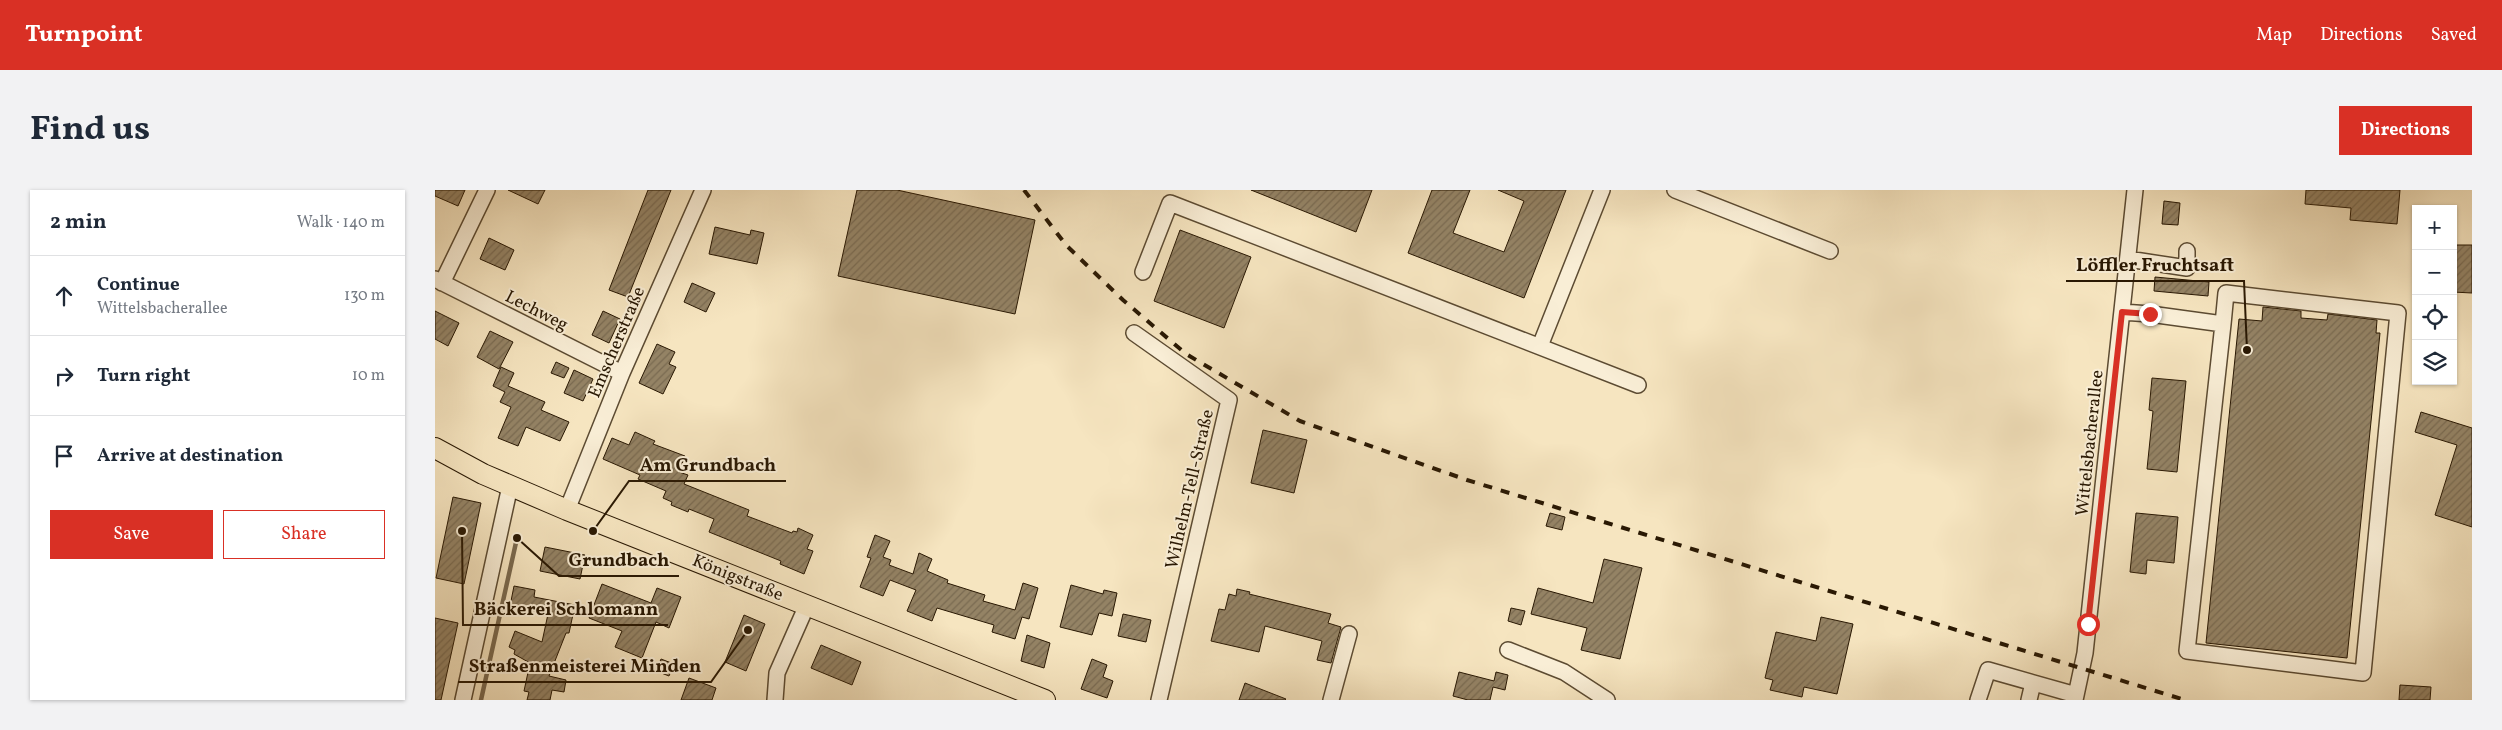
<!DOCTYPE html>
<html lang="en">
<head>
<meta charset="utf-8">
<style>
  :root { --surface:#fff; --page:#f2f2f3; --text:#1f2937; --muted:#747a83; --line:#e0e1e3; --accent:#d93025 }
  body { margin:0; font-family:Vollkorn,serif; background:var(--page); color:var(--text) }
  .controls { position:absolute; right:15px; top:15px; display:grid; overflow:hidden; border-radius:0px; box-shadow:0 1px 4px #0004 }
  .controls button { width:45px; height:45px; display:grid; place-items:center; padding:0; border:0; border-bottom:1px solid var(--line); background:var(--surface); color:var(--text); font:25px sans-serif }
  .stop { position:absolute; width:15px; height:15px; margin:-11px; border:4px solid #d93025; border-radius:50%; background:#fff }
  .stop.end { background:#d93025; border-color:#fff; box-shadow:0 1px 5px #0008 }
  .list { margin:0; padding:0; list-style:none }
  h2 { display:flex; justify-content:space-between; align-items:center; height:65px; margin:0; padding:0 20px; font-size:21px }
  h2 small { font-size:16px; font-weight:400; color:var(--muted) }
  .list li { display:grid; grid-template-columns:32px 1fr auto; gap:15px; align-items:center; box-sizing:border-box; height:80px; padding:0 20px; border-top:1px solid var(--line) }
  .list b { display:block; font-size:19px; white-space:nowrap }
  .list p { margin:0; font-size:16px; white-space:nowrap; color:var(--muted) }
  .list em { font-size:16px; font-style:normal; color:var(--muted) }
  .actions { display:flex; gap:10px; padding:15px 20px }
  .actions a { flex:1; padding:11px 0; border:1px solid var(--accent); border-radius:0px; text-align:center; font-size:18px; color:var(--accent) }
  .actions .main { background:var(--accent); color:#fff }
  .icon { flex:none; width:28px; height:28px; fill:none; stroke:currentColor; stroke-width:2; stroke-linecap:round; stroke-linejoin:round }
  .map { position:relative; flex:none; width:2037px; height:510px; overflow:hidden; border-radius:0px }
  header { display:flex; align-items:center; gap:30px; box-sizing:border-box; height:70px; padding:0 25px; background:var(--accent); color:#fff }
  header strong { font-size:24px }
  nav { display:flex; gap:28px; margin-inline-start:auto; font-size:18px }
  .intro { display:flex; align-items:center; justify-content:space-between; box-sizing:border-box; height:120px; padding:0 30px }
  h1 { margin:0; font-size:35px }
  .button { padding:12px 22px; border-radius:0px; background:var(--accent); color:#fff; font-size:18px; font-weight:700 }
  main { display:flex; gap:30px; padding:0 30px }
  aside { flex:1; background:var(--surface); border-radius:0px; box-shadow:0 1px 4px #0004 }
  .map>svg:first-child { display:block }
</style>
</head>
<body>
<header>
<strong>Turnpoint</strong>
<nav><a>Map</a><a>Directions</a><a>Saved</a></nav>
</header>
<div class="intro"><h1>Find us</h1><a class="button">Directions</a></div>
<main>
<aside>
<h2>2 min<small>Walk · 140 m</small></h2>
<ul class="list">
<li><svg class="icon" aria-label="ahead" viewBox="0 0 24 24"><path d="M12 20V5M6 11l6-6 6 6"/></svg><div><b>Continue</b><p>Wittelsbacherallee</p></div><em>130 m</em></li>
<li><svg class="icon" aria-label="right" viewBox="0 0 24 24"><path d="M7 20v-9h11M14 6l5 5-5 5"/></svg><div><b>Turn right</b></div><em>10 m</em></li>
<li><svg class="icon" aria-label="arrive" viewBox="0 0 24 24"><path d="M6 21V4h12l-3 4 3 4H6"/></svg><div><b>Arrive at destination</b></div></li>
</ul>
<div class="actions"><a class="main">Save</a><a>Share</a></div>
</aside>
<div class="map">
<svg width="2037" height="510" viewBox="0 0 2037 510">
  <defs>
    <pattern id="building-hatch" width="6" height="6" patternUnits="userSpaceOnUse" patternTransform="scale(1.25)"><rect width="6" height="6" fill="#948365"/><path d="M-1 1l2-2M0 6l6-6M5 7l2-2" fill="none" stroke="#796a51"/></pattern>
  </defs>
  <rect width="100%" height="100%" fill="#f6e5c0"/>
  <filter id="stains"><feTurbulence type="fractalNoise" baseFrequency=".004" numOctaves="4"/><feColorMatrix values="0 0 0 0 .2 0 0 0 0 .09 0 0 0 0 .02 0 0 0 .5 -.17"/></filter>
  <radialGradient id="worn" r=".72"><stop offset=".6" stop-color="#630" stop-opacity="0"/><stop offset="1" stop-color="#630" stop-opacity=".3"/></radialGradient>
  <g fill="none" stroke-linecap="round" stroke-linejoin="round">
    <path stroke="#7a694e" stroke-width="4.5" d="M46,510L82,348"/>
  </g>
  <path fill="url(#building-hatch)" stroke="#291803" d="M0,0H30L23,16L0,6Z
    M73,0H110L103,14Z
    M213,0H236L193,107L174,100Z
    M422,0H462L600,30L580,124L403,86Z
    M816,0H937L921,42Z
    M997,0H1035L1018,43L1069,62L1089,11L1063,0H1131L1089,108L973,63Z
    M1871,0H1965L1962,34L1915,30L1916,18L1870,14Z
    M1729,11L1745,13L1743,35L1727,34Z
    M280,37L315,45L316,40L329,43L322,74L274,64Z
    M745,40L816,67L789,138L719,111Z
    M54,48L79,60L70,80L45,69Z
    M2018,55H2037V103L2018,102Z
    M1720,87L1774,92L1773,106L1719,101Z
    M257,93L280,103L271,122L249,112Z
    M1828,117L1866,121V128L1892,130L1893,124L1942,130L1941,143H1945L1912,468L1771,453L1804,129L1827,131Z
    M0,121L24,133L13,156L0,149Z
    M168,121L185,129L174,153L157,145Z
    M55,141L78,152L64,179L42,167Z
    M222,154L240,162L234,174L241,177L228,204L204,193Z
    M121,172L134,178L129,188L116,183Z
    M66,177L79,183L73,196L110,212L106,220L134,232L125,251L91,237L83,256L63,248L76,217L65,212L70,202L58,196Z
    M139,180L158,189L148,211L129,203Z
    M1717,188L1751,191L1742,282L1712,279L1718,221L1714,220Z
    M1986,222L2037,238V337L2000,325L2022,255L1980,242Z
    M828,240L872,250L859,303L816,293Z
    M200,242L220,251L218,254L250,266L244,282L253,285L249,294L314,320L312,326L357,343L358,341L362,342L363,338L378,345L372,359L378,361L369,384L345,374L346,371L274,342L279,329L254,319L253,322L236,315L237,312L228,308L231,301L203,289L205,285L168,269L177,248L194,255Z
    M18,307L46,313L29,394L1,388Z
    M1115,323L1130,327L1127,340L1111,336Z
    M1701,323L1743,327L1739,373L1712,370L1711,384L1695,382Z
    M440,345L455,351L448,367L456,370L454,375L478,384L484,363L497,369L492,381L513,390L512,393L550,405L548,411L580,420L588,393L603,398L594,429L587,427L580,449L557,442L559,435L502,418L497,431L472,421L481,400L455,390L448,406L425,397L436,368L432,367Z
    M110,357L150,365L145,389L105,381Z
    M1169,369L1207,378L1185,469L1146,460L1152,438L1096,424L1103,398L1158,413Z
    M167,394L216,413L222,398L246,407L234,438L221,432L207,468L180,457L187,441L154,428Z
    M636,395L668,404L669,400L682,403L677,426L664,423L657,445L625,437Z
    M79,396L100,400L99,407L140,415L134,443H131L114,486L131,490L129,502L117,500L115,510H92L94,502L89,501L95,473L79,464L80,460L74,457L80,441L107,452L113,424L75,416Z
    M802,399L815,402L814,404L896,424L893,433L906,437L896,473L882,470L887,451L830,436L824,462L776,451L784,419L790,420L794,404L801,406Z
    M1076,418L1090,421L1086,435L1073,431Z
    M688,424L716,430L711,452L683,446Z
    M309,425L330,434L311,481L290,472Z
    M1386,427L1418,434L1402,504L1369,497L1367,507L1335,500L1338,490L1330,488L1341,442L1381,451Z
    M0,428L23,433L6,510H0Z
    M592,445L615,453L609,478L586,471Z
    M386,455L426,472L417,495L376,478Z
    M226,469L239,474L234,486L221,481Z
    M657,469L672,475L668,487L678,491L672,508L646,499Z
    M1024,482L1059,491L1061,482L1073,485L1070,500L1058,497L1055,510H1033L1018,506Z
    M254,488L281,498L277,510H246Z
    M810,493L851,509L850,510H804Z
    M1965,495L1996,497L1995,510H1964Z"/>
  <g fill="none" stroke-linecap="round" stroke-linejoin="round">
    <g stroke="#5c4b32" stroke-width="18">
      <path id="minor" d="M1240,0L1395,61
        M1693,69L1752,78V61
        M708,82L735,13L1203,195
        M0,89L187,183
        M7,93L52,0
        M1687,122L1715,124L1788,134L1752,461L1928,483L1963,123L1791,103L1788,134
        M699,143L794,210L724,510
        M1105,156L1167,0
        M132,320L187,183L268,0
        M1073,460L1129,482L1172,510
        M28,510L75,296
        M340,510L342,483L372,415
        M896,510L914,444
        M1543,510L1553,480L1641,505
        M1594,510L1598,493
        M1640,510L1650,463L1700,0"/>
    </g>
    <g stroke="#291803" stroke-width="22">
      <path id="major" d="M0,258L48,284L132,320L610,510"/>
    </g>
    <use href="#minor" stroke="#f9eed6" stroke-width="15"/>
    <use href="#major" stroke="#f6e5c0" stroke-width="20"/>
    <path stroke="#291803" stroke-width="4" stroke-dasharray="9 9" stroke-linecap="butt" d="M589,0L631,55L688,110L751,164L865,231L1032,290L1750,510"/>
  </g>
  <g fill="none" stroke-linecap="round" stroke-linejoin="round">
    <path stroke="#d93025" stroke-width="6" d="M1653,434L1687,122L1715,124"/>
  </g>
  <g text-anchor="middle" stroke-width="4" stroke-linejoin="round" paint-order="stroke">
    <g font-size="18" fill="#291803" stroke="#f9eed6">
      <text transform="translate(102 120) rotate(27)" y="6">Lechweg</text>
      <text transform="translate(181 152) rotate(-67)" y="6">Emscherstraße</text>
      <text transform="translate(1654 253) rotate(-84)" y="6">Wittelsbacherallee</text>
      <text transform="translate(754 299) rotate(-77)" y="6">Wilhelm-Tell-Straße</text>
      <text transform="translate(303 387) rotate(22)" y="6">Königstraße</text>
    </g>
  </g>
  <path fill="none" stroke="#291803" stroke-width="2" d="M1812 160L1809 91H1631M158 341L194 291H351M82 348L124 386H244M27 341L28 435H233M313 440L276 492H23"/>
  <g fill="#291803" stroke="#f9eed6" stroke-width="2">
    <circle cx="1812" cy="160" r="5"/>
    <circle cx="158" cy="341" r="5"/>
    <circle cx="82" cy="348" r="5"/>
    <circle cx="27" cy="341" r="5"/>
    <circle cx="313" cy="440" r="5"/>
  </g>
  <g font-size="19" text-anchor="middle" font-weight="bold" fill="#291803" stroke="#f9eed6" stroke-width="4" stroke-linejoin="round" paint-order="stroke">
    <text x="1720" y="81">Löffler Fruchtsaft</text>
    <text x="273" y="281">Am Grundbach</text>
    <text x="184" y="376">Grundbach</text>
    <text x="131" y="425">Bäckerei Schlomann</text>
    <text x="150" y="482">Straßenmeisterei Minden</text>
  </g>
  <rect width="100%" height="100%" filter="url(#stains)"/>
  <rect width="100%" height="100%" fill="url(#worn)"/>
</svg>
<div class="controls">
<button>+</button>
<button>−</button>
<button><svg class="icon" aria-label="locate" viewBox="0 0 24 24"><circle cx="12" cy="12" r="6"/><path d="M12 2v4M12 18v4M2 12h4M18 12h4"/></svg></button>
<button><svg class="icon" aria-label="layers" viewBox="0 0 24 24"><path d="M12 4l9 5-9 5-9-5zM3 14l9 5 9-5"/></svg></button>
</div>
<div class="stop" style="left:1653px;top:434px"></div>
<div class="stop end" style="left:1715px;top:124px"></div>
</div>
</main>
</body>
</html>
